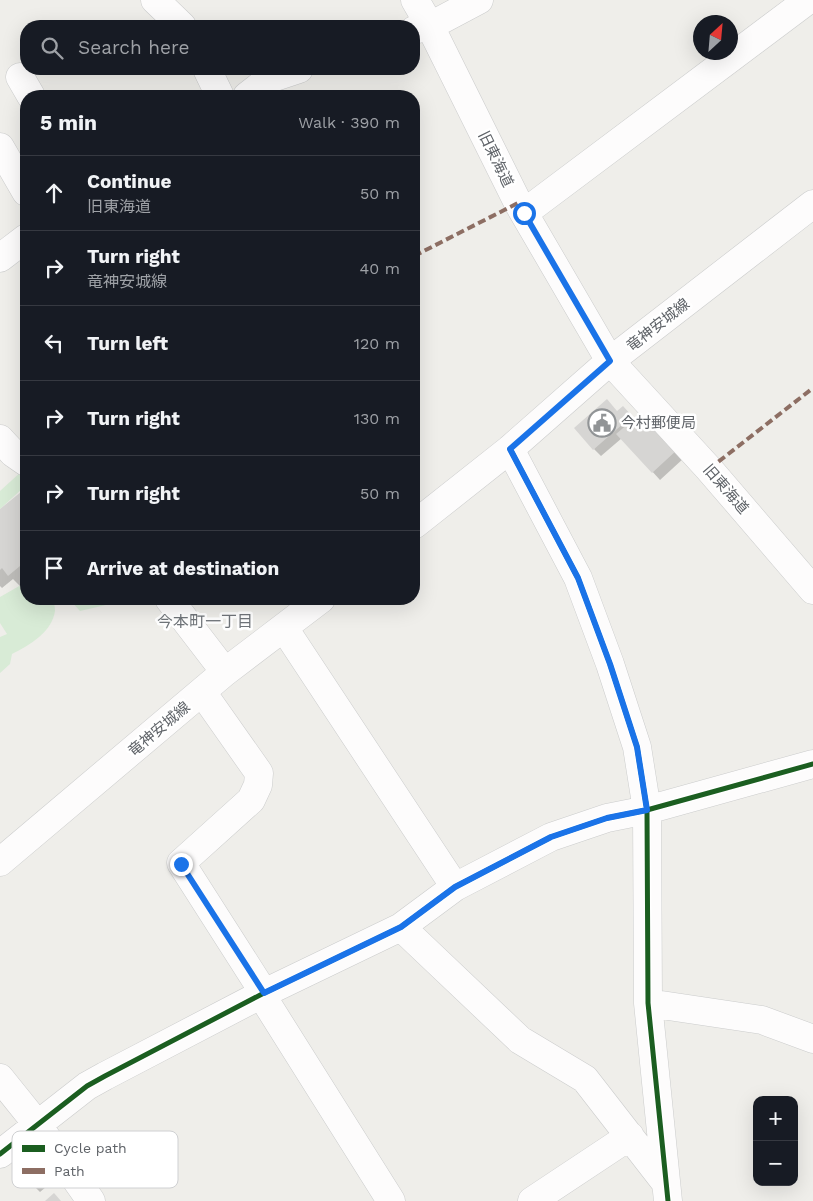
<!DOCTYPE html>
<html lang="en">
<head>
<meta charset="utf-8">
<style>
  :root { --surface:#171b24; --page:#242831; --text:#f1f3f6; --muted:#9ea1a6; --line:#363941 }
  body { margin:0; font-family:"Work Sans","Noto Sans JP",sans-serif; background:var(--page); color:var(--text) }
  .controls { position:absolute; right:15px; bottom:15px; display:grid; overflow:hidden; border-radius:10px; box-shadow:0 5px 20px #0002 }
  .controls button { width:45px; height:45px; display:grid; place-items:center; padding:0; border:0; border-bottom:1px solid var(--line); background:var(--surface); color:var(--text); font:25px sans-serif }
  .compass { position:absolute; left:693px; top:15px; width:45px; height:45px; border-radius:50%; background:var(--surface); box-shadow:0 5px 20px #0002; rotate:26deg }
  .stop { position:absolute; width:15px; height:15px; margin:-11px; border:4px solid #1a73e8; border-radius:50%; background:#fff }
  .stop.end { background:#1a73e8; border-color:#fff; box-shadow:0 1px 5px #0008 }
  .list { margin:0; padding:0; list-style:none }
  h2 { display:flex; justify-content:space-between; align-items:center; height:65px; margin:0; padding:0 20px; font-size:21px }
  h2 small { font-size:16px; font-weight:400; color:var(--muted) }
  .list li { display:grid; grid-template-columns:32px 1fr auto; gap:15px; align-items:center; box-sizing:border-box; height:75px; padding:0 20px; border-top:1px solid var(--line) }
  .list b { display:block; font-size:19px; white-space:nowrap }
  .list p { margin:0; font-size:16px; white-space:nowrap; color:var(--muted) }
  .list em { font-size:16px; font-style:normal; color:var(--muted) }
  .icon { flex:none; width:28px; height:28px; fill:none; stroke:currentColor; stroke-width:2; stroke-linecap:round; stroke-linejoin:round }
  .map { position:relative; flex:none; width:813px; height:1201px; overflow:hidden }
  .search { position:absolute; background:var(--surface); box-shadow:0 5px 20px #0002; left:20px; top:20px; width:400px; height:55px; display:flex; align-items:center; gap:12px; box-sizing:border-box; padding:0 18px; border-radius:20px; color:var(--muted); font-size:19px }
  .panel { position:absolute; background:var(--surface); box-shadow:0 5px 20px #0002; left:20px; top:90px; width:400px; height:515px; border-radius:20px }
  .map>svg:first-child { display:block }
</style>
</head>
<body>
<div class="map">
<svg width="813" height="1201" viewBox="0 0 813 1201">
  <rect width="100%" height="100%" fill="#efeeea"/>
  <path fill="#d8ebd6" d="M22,471L26,475V491L23,488L0,509V491Z
    M26,579V599H53C54,602 55,607 55,611C52,632 30,645 12,654L10,664L0,673V637L7,634L0,623V597L21,585Z
    M69,599H120L119,602L80,611Z"/>
  <path fill="#0003" d="M623,407L635,420L684,458L660,480L622,438L601,456L594,449L618,412Z
    M21,494L26,499V581L20,586L13,579L2,588L0,586V511Z
    M35,1150L58,1177L40,1192L33,1185Z"/>
  <path fill="#d6d5d3" d="M607,399L617,411L623,406L632,416L593,450L574,428Z
    M643,411L678,449L652,473L616,434Z
    M21,492L26,498V561L8,576L2,568L0,570V509Z
    M28,1141L52,1169L32,1186L8,1159Z
    M54,1193L61,1201H45Z"/>
  <g fill="none" stroke-linecap="round" stroke-linejoin="round">
    <g stroke="#cbcccc" stroke-width="29">
      <path id="minor" d="M155,0L182,26
        M415,0L430,26L518,203L610,361L709,469L813,590
        M414,30L430,26L479,0
        M207,69L220,96
        M20,77L31,96
        M247,96L269,79L299,69
        M0,147L26,192
        M524,213L808,0
        M0,258L26,238
        M0,439L13,453L26,462
        M510,449L578,578L610,664L637,747L647,810L648,1003L668,1201
        M414,525L510,449L610,361L813,204
        M169,599L225,672
        M284,628L455,887
        M202,692L259,773L258,785L251,800L181,863L264,993L269,1007L391,1201
        M0,862L225,672L321,599
        M401,927L520,1040L585,1079L665,1182
        M648,1003L762,1020L813,1039
        M0,1078L37,1124L91,1201
        M0,1154L87,1086L105,1076L264,993L401,927L455,887L551,837L607,818L647,810L813,764
        M532,1201L630,1136"/>
    </g>
    <use href="#minor" stroke="#fdfcfc" stroke-width="28"/>
    <path stroke="#8d6e63" stroke-width="4" stroke-dasharray="8 4" stroke-linecap="butt" d="M414,256L518,203
      M709,469L813,388"/>
    <g stroke="#fff" stroke-width="8">
      <path id="cycleway" d="M510,449L578,578L610,664L637,747L647,810L648,1003L668,1201
        M0,1154L87,1086L105,1076L264,993L401,927L455,887L551,837L607,818L647,810L813,764"/>
    </g>
    <use href="#cycleway" stroke="#1b5e20" stroke-width="5"/>
  </g>
  <g fill="none" stroke-linecap="round" stroke-linejoin="round">
    <path stroke="#1a73e8" stroke-width="6" d="M181,864L264,993L401,927L455,887L551,837L607,818L647,810L637,747L610,664L578,578L510,449L610,361L524,213"/>
  </g>
  <defs>
    <g id="civic-ring" transform="scale(1.4375)"><circle r="9.5" fill="#fff" stroke="#919496" stroke-width="1.5"/><path d="M-.6-6.5H3V-4.5H.6V-3L4-1V1h2V6H-6V1h2V-1L-.6-3ZM-1.2 2.5V6h2.4V2.5Z" fill="#919496"/></g>
  </defs>
  <g fill-rule="evenodd">
    <use href="#civic-ring" x="602" y="423"/>
  </g>
  <g text-anchor="middle" stroke-width="5" stroke-linejoin="round" paint-order="stroke">
    <g font-size="15" fill="#5f6368" stroke="#fff">
      <text transform="translate(496 159) rotate(64)" y="5">旧東海道</text>
      <text transform="translate(658 325) rotate(-38)" y="5">竜神安城線</text>
      <text transform="translate(726 489) rotate(49)" y="5">旧東海道</text>
      <text transform="translate(159 729) rotate(-40)" y="5">竜神安城線</text>
    </g>
    <g font-size="15" fill="#5f6368" stroke="#fff" text-anchor="start">
      <text x="621" y="428">今村郵便局</text>
    </g>
    <g font-size="16" fill="#70757a" stroke="#fff">
      <text x="205" y="627">今本町一丁目</text>
    </g>
  </g>
  <rect x="12" y="1131" width="166" height="57" rx="8" fill="#fff" stroke="#cfd0d2" stroke-width="1"/>
  <rect x="22" y="1145" width="23" height="7" fill="#1b5e20"/>
  <rect x="22" y="1168" width="23" height="6" fill="#8d6e63"/>
  <g font-size="14" fill="#5f6368">
    <text x="54" y="1153">Cycle path</text>
    <text x="54" y="1176">Path</text>
  </g>
</svg>
<div class="controls">
<button>+</button>
<button>−</button>
</div>
<svg class="compass" viewBox="-18 -18 36 36"><path d="M0-13l5 13h-10z" fill="#e53935"/><path d="M0 13l5-13h-10z" fill="#9ea1a6"/></svg>
<div class="stop" style="left:524px;top:213px"></div>
<div class="stop end" style="left:181px;top:864px"></div>
<div class="search"><svg class="icon" aria-label="search" viewBox="0 0 24 24"><circle cx="10" cy="10" r="6"/><path d="M15 15l6 6"/></svg>Search here</div>
<section class="panel">
<h2>5 min<small>Walk · 390 m</small></h2>
<ul class="list">
<li><svg class="icon" aria-label="ahead" viewBox="0 0 24 24"><path d="M12 20V5M6 11l6-6 6 6"/></svg><div><b>Continue</b><p>旧東海道</p></div><em>50 m</em></li>
<li><svg class="icon" aria-label="right" viewBox="0 0 24 24"><path d="M7 20v-9h11M14 6l5 5-5 5"/></svg><div><b>Turn right</b><p>竜神安城線</p></div><em>40 m</em></li>
<li><svg class="icon" aria-label="left" viewBox="0 0 24 24"><path d="M17 20v-9H6M10 6l-5 5 5 5"/></svg><div><b>Turn left</b></div><em>120 m</em></li>
<li><svg class="icon" aria-label="right" viewBox="0 0 24 24"><path d="M7 20v-9h11M14 6l5 5-5 5"/></svg><div><b>Turn right</b></div><em>130 m</em></li>
<li><svg class="icon" aria-label="right" viewBox="0 0 24 24"><path d="M7 20v-9h11M14 6l5 5-5 5"/></svg><div><b>Turn right</b></div><em>50 m</em></li>
<li><svg class="icon" aria-label="arrive" viewBox="0 0 24 24"><path d="M6 21V4h12l-3 4 3 4H6"/></svg><div><b>Arrive at destination</b></div></li>
</ul>
</section>
</div>
</body>
</html>
